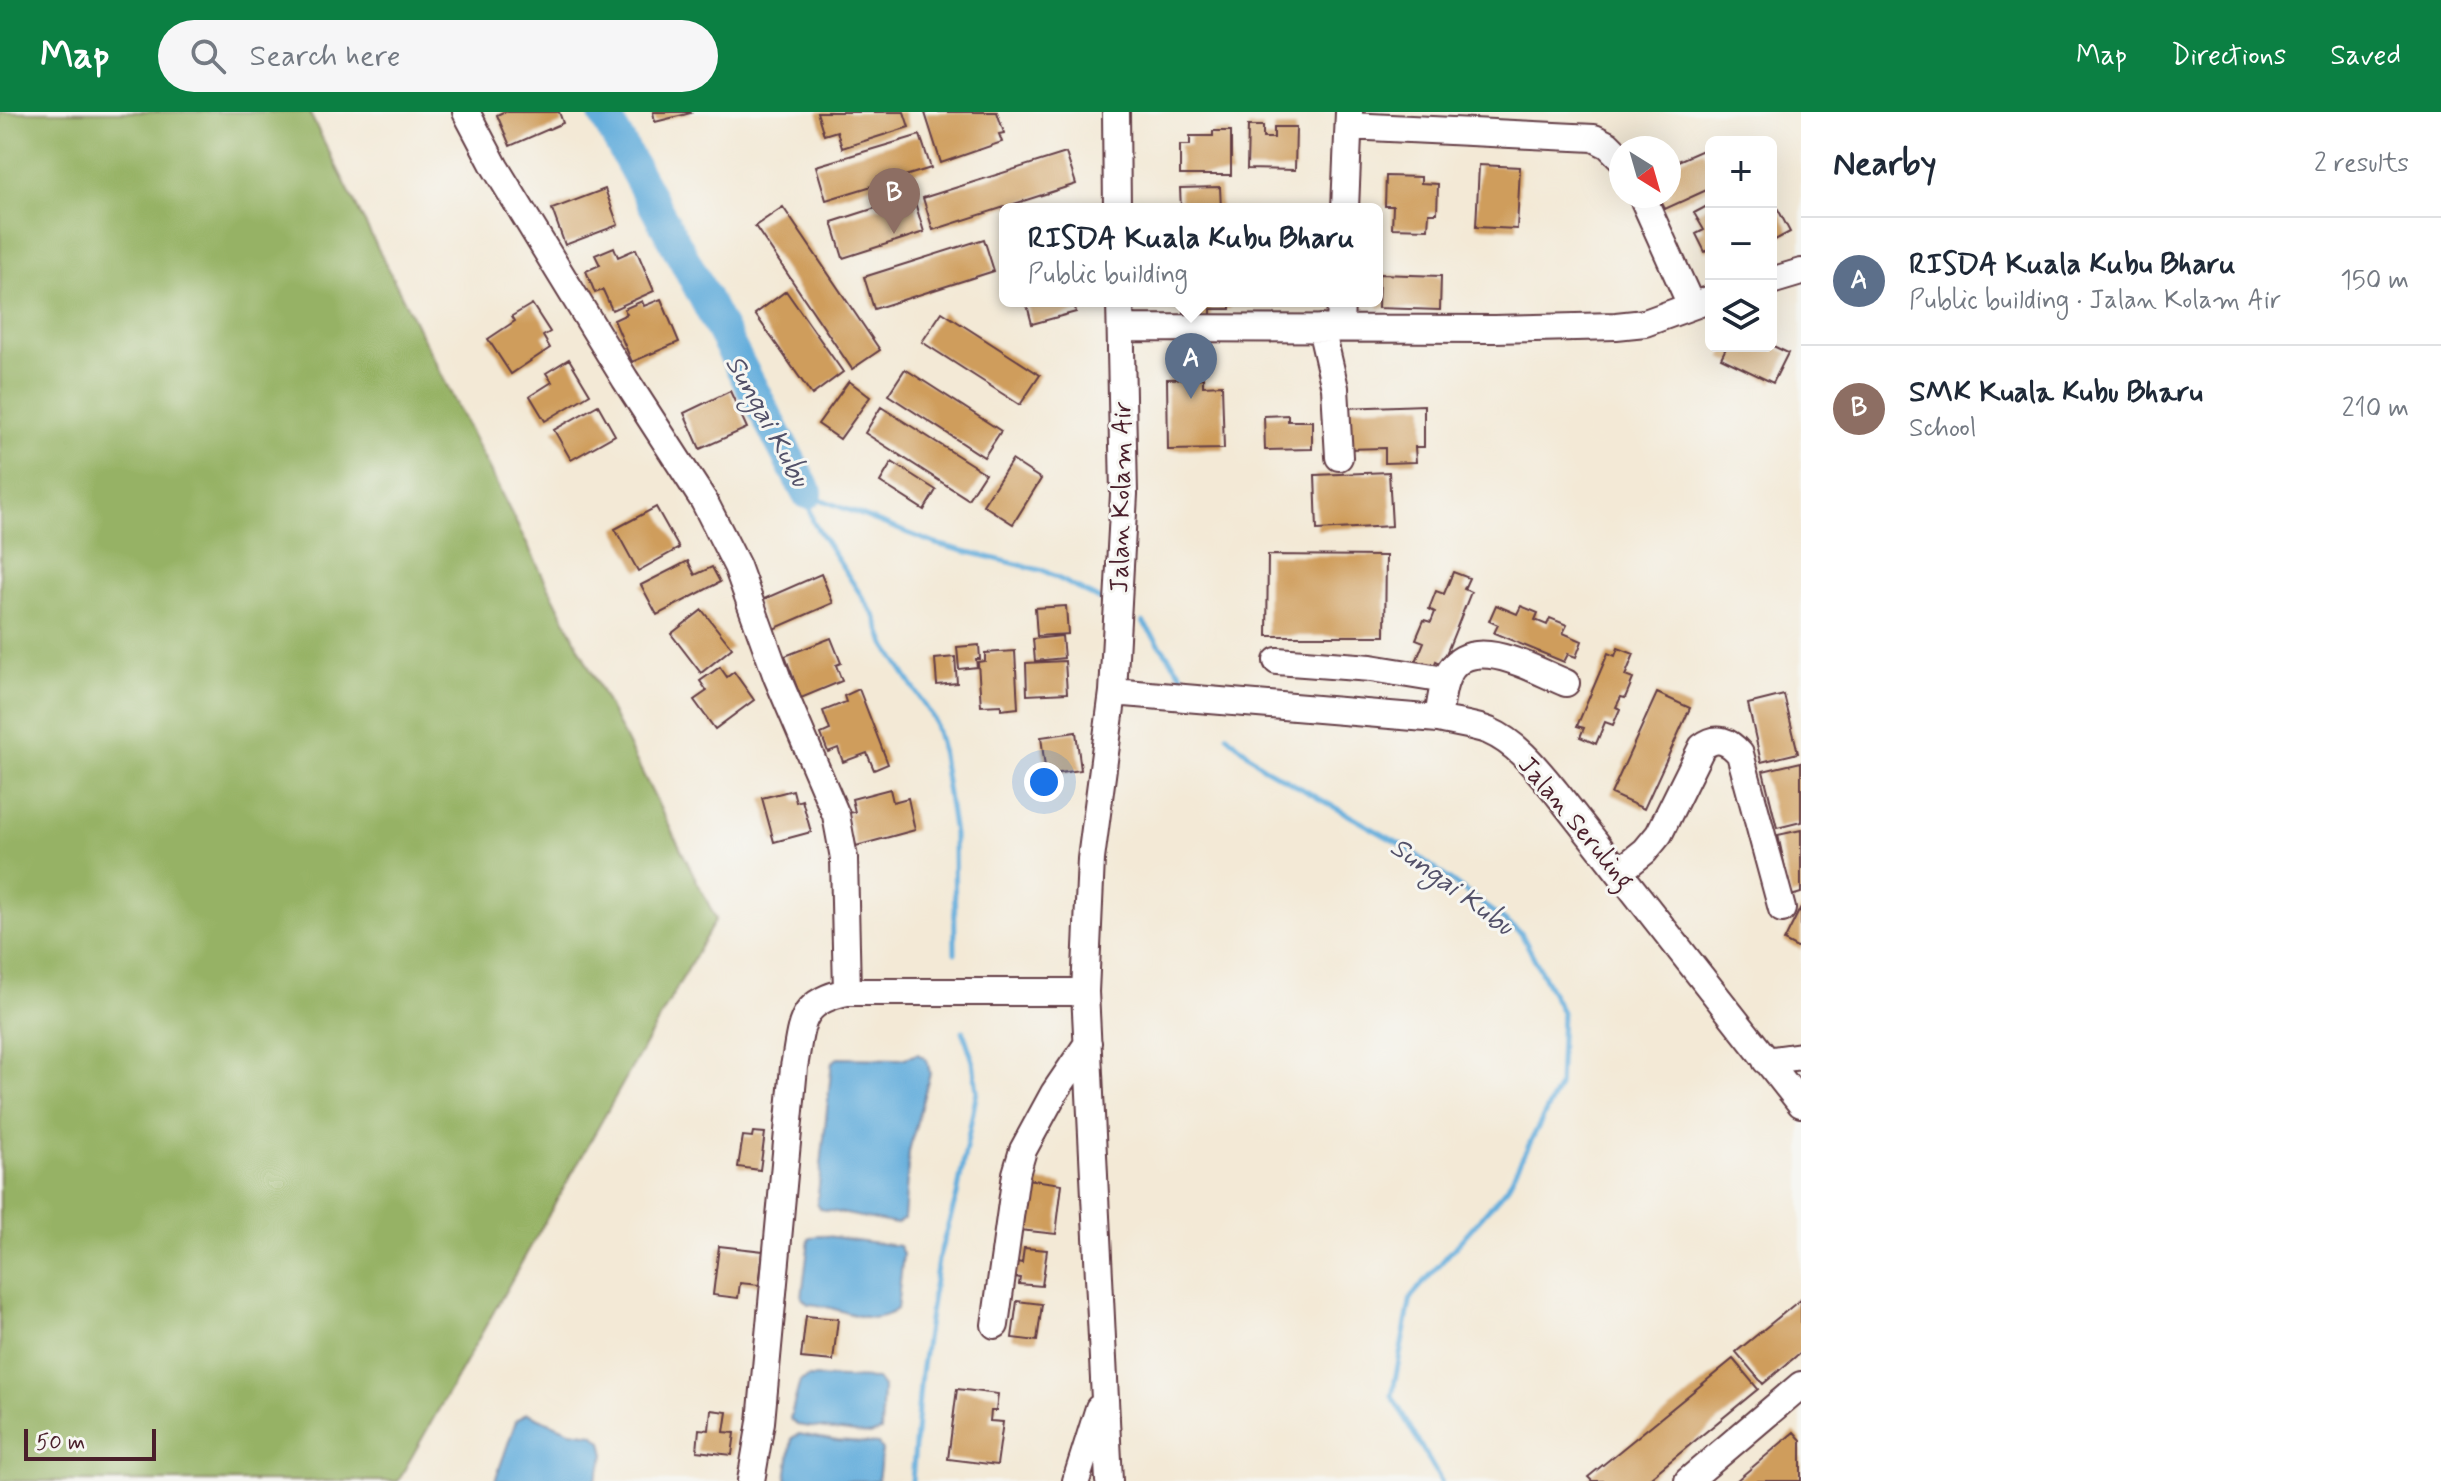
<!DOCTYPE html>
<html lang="en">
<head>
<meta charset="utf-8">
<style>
  :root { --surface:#fff; --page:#f6f6f7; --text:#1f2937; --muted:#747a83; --line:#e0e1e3; --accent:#0b8043 }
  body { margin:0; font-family:Mynerve,sans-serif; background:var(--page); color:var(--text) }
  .controls { position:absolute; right:24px; top:24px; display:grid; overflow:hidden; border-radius:12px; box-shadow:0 8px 32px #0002 }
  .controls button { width:72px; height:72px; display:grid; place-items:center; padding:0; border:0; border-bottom:2px solid var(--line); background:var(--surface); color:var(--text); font:40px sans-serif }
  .compass { position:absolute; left:1609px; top:24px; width:72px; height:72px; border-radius:50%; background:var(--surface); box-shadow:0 8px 32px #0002; rotate:143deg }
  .scale { position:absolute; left:24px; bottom:20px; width:132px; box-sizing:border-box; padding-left:8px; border:4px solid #4a1f2b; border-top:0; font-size:22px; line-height:28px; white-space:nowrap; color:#4a1f2b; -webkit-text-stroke:6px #f6f6f2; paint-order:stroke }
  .you { position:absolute; left:1044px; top:670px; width:28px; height:28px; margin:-20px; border:6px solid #fff; border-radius:50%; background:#1a73e8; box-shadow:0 0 0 12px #1a73e833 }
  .badge { display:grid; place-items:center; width:52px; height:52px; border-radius:50%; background:var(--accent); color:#fff; font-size:26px; font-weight:700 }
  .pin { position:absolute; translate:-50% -66px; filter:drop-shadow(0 2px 4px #0008) }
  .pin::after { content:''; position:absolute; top:42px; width:28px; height:24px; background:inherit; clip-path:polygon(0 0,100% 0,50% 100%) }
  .popup { position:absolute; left:999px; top:91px; width:384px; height:104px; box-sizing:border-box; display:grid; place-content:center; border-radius:12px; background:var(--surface); filter:drop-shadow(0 2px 6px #0005); font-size:26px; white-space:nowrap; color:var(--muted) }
  .popup b { font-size:30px; color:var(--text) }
  .popup::after { content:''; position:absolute; left:50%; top:100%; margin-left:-16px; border:16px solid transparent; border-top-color:var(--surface) }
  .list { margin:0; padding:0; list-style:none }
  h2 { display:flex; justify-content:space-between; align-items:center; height:104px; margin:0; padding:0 32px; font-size:34px }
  h2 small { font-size:26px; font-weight:400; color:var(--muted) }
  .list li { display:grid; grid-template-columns:52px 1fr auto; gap:24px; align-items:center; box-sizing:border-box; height:128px; padding:0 32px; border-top:2px solid var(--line) }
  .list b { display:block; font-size:30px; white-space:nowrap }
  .list p { margin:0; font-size:26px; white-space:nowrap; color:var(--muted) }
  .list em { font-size:26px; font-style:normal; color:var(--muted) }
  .icon { flex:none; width:44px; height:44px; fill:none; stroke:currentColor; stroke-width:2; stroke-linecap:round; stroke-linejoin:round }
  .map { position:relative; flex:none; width:1801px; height:1369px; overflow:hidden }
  header { display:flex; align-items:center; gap:48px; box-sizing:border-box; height:112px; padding:0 40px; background:var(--accent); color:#fff }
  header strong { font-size:38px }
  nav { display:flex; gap:44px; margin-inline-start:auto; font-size:28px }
  .search { width:560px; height:72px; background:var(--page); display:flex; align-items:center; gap:20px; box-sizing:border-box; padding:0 28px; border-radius:44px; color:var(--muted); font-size:30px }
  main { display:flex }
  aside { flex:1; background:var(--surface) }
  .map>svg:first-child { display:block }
</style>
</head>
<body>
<header>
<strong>Map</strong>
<div class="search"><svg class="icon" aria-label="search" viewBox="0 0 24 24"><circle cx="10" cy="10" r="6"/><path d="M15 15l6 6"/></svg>Search here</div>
<nav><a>Map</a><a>Directions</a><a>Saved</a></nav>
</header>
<main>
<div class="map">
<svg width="1801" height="1369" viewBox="0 0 1801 1369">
  <rect width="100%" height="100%" fill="#f6f6f2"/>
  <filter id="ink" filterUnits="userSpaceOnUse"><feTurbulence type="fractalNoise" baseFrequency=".0125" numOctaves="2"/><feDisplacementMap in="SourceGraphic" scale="16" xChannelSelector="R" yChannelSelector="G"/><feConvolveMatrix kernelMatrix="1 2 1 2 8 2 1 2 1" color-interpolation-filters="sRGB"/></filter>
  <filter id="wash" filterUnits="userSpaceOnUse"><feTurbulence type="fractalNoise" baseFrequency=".006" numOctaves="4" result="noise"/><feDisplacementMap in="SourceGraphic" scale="32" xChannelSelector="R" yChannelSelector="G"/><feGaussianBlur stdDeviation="1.8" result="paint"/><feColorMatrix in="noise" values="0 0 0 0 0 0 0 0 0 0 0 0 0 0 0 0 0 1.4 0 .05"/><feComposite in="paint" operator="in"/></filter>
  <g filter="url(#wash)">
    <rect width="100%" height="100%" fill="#f3e9d6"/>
    <path fill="#96b265" stroke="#706848" stroke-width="2" d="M0,0H309L716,807L398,1369H0Z"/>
    <path fill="#65aedc" stroke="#586684" stroke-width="2" d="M918,942L927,948L930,961L909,1039L904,1107L896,1112L821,1097L817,1092L832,950L838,946L901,947Z
      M819,1123L899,1134L903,1142L897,1197C871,1219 837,1192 808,1192L802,1186L809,1127Z
      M809,1265L877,1267L883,1275L881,1319L870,1323L797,1313L790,1307L800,1269Z
      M527,1301L570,1319L593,1322L602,1330L605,1343L595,1369H495L516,1309Z
      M799,1322L837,1329L878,1332L882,1338L878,1369H788L786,1367L792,1326Z"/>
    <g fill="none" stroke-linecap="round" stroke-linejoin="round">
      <path stroke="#65aedc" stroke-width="5" d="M807,381L813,410L876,506L885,532L933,606L940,630L954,722L955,841
        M807,382L936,432L1044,459L1102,489
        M1143,510L1189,572
        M1227,623L1263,655L1407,736L1521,821L1562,900L1559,974L1507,1076L1411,1185L1392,1284L1441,1369
        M912,1369L921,1261L938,1148L957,1083L977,979L973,949L963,919"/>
      <path stroke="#65aedc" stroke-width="32" d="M603,0L691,160L807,381"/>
    </g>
    <g id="blocks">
      <path fill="#cf9d5c" d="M503,0H559L563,11L510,34L497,3Z
        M653,0H690L691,1L655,10Z
        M817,0H904L909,15L842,36L837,19L824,23Z
        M929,0H997L1004,21L999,22L1002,30L941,51L925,1Z
        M1248,14H1263V26H1274V15H1296L1295,58L1247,57Z
        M1213,19H1231V63H1180V33H1190V24H1213Z
        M920,23L931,56L826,88L816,54Z
        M1703,38L1711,55V76L1665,97L1662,91L1653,95L1648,84H1669V53Z
        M1066,41L1076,72L933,118L923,86Z
        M1479,53L1520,55L1517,117L1476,115Z
        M1386,64L1421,65V71L1438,72L1437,101H1429L1428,117L1392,116L1393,94H1385Z
        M1220,75L1221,97H1181L1180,76Z
        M605,77L618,113L565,133L552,97Z
        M913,84L924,120L843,146L832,110Z
        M1771,84L1790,120L1771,130Z
        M1711,92V137L1705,140L1696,122L1704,118L1694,101Z
        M783,95L880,238L852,257L755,114Z
        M984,127L994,159L874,197L864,165Z
        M614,135L618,145L636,137L654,179L612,198L603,178L595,181L586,159L600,153L595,143Z
        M1379,162L1441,164L1440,198L1378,196Z
        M786,179L843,260L812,283L755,202Z
        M661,187L679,230L632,250L614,208L627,202L624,197L642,189L644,194Z
        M1026,189H1074L1076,200L1032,212Z
        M1184,189H1230V197H1211V207L1184,208Z
        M1248,189H1301V193H1248Z
        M532,192L550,220L543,224L550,236L511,262L488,227L515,209L512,204Z
        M942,200L1040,263L1020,293L922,230Z
        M1771,233L1788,241L1773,271L1721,246L1727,234Z
        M569,247L590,282L545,309L530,284L552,270L546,261Z
        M905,257L1001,319L984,345L888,283Z
        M1203,266V274L1222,273L1224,337L1168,338L1167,267Z
        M849,269L870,285L840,327L818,312Z
        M730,279L747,316L700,337L684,301Z
        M598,293L615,323L571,348L554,318Z
        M1424,293V335H1415L1416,350L1385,351V336L1345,337L1344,296Z
        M881,295L985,361L968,387L865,321Z
        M1288,303V309H1312V337L1265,338L1264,304Z
        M1012,348L1041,367L1013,412L983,393Z
        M892,350L936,378L924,398L880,370Z
        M1389,360L1392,414L1317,418L1315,363Z
        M656,395L679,436L638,459L615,417Z
        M1268,443L1386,444L1385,524H1267Z
        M688,449L695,463L712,455L720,470L657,503L641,473Z
        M1453,460L1469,466L1464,477L1471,480L1442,552L1436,549L1432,559L1415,552L1424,530L1416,527L1424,508L1431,510L1435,500L1429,497L1436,479L1444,482Z
        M821,462L833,491L769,519L757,490Z
        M1496,493L1517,502L1521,494L1538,501L1535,508L1547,513L1550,506L1567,513L1563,521L1582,529L1576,545L1568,542L1564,550L1494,521L1498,513L1489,509Z
        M1066,494L1068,522L1037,524L1035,496Z
        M702,498L732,536L701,561L671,522Z
        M1062,524L1064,546L1035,549L1033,527Z
        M831,526L841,551L836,553L842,569L801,586L785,544Z
        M979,533L980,547H976L977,555L959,557L957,535Z
        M1618,536L1634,542L1625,564L1633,567L1625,586L1621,585L1616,595L1620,597L1613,613L1605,610L1596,632L1580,625L1584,616L1577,614L1608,541L1615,544Z
        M1015,539L1018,596L1001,598V593L981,594L978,550L985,549V541Z
        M955,545L957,571L937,573L935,547Z
        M1065,549L1067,581L1027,583L1026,551Z
        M720,555L727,565L734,560L754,588L715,617L694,588L707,579L700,569Z
        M859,577L888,652L874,658L867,641L843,650L838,636L828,640L821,622L830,618L823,599L846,590L844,584Z
        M1657,581L1690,596L1644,697L1611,682Z
        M1784,583L1798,641L1761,650L1748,592Z
        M1076,620L1081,658L1046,663L1041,625Z
        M1801,650V710L1777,716L1763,659Z
        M890,677L893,690L908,686L915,718L856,734L848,701L855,700L852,687Z
        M793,678L796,690L802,688L811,720L774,730L762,686Z
        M1801,718V781L1791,784L1778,723Z
        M1801,795V838L1784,829Z
        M753,1020L765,1021L760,1058L738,1055L743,1024L752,1025Z
        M1026,1067L1062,1072L1056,1122L1020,1118Z
        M719,1134L763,1139L759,1173L740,1171L738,1186L713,1183Z
        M1024,1136L1047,1138L1042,1174L1019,1172L1020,1166L1015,1165L1017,1150L1022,1151Z
        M1801,1187V1240L1763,1272L1736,1240Z
        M1017,1189L1042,1192L1037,1229L1012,1226Z
        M806,1204L838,1207L833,1249L801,1246Z
        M1733,1247L1758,1277L1646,1369H1592L1588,1365Z
        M957,1277L998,1282L996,1299H991L990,1309L1003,1310L997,1353L948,1347Z
        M711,1298L727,1300L724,1320L735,1321L732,1343L697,1339L699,1317L709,1318Z
        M1794,1320L1801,1328V1369H1736Z"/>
    </g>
  </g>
  <g filter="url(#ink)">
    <use href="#blocks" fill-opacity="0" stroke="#633d45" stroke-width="2"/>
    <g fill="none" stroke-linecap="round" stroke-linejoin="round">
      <g stroke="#633d45" stroke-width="30">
        <path id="minor" d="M466,0L495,55L625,267L704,389L737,454L777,565L836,703L844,746L847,880
          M1116,0L1117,97
          M1349,14L1594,26L1608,33L1621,46
          M1642,84L1691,193
          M1345,97L1349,0
          M1771,169L1801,160
          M1340,215L1341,189
          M1122,216L1494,217L1616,214L1645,211L1711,187
          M1321,216L1335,276L1339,345
          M1277,549L1371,556L1445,568
          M1113,580L1438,607C1454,611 1474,613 1489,619C1517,631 1537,657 1556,680L1801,992
          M1438,607C1440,596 1441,582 1445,570C1464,515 1531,557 1566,571
          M1620,759L1645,739L1659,722L1702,635C1717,623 1729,629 1740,642L1782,797
          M1766,949L1801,944
          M995,1213L1016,1062L1023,1038L1054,981L1088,931
          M751,1369L761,1310L794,955C802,912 798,890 847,880H1085
          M1076,1369L1099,1296
          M1109,1369L1085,880L1091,747L1113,580L1124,382L1120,189
          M1688,1369L1801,1273"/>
      </g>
      <use href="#minor" stroke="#fff" stroke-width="26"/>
    </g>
  </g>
  <g text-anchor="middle" stroke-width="6" stroke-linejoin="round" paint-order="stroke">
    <g font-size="26" fill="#4a1f2b" stroke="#f6f6f2">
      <text transform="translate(1120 385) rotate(-89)" y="9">Jalan Kolam Air</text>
      <text transform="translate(1577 710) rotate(50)" y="9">Jalan Seruling</text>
    </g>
    <g font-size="28" font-style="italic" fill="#535169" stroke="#f6f6f2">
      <text transform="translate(769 308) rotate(61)" y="10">Sungai Kubu</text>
      <text transform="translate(1453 773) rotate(36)" y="10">Sungai Kubu</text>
    </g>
  </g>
</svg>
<div class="controls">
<button>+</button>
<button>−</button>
<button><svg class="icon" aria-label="layers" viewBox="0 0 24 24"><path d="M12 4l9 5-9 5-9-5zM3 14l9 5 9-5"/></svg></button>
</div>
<svg class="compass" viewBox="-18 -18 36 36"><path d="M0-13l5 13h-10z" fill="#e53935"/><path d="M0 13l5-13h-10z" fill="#747a83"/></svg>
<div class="scale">50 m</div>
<div class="you"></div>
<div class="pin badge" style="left:1191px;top:287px;background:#5c6f8a">A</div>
<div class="popup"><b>RISDA Kuala Kubu Bharu</b>Public building</div>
<div class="pin badge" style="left:894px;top:122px;background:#8d6e63">B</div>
</div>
<aside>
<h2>Nearby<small>2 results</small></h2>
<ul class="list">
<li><span class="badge" style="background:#5c6f8a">A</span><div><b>RISDA Kuala Kubu Bharu</b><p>Public building · Jalan Kolam Air</p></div><em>150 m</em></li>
<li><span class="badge" style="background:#8d6e63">B</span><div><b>SMK Kuala Kubu Bharu</b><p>School</p></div><em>210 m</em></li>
</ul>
</aside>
</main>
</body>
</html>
